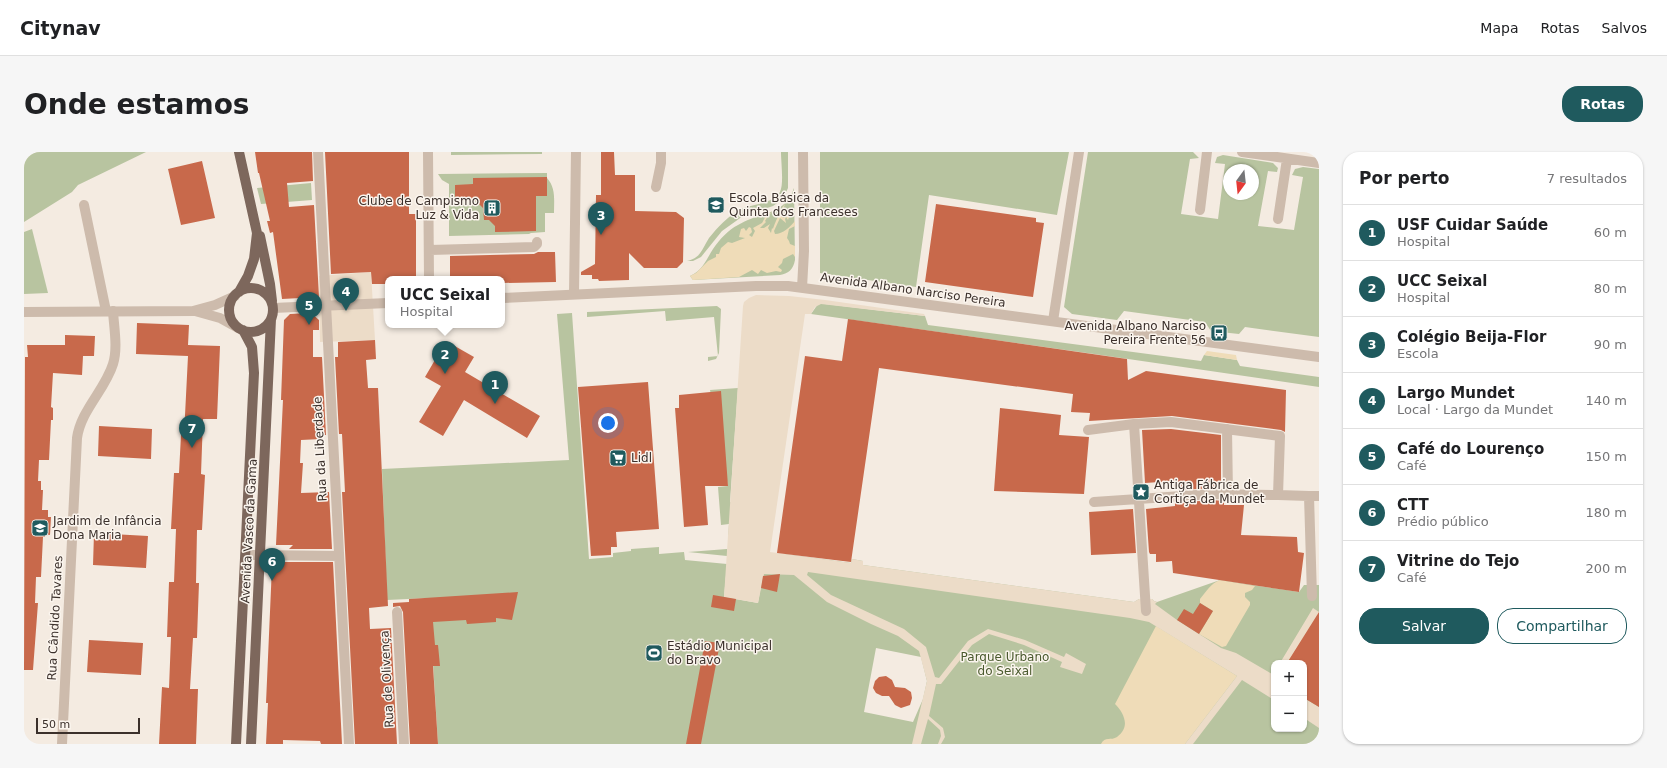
<!DOCTYPE html>
<html lang="pt">
<head>
<meta charset="utf-8">
<style>
  :root { --surface:#fff; --page:#f6f6f6; --text:#202124; --muted:#757577; --line:#e0e0e0; --accent:#1f5a5e }
  body { margin:0; font-family:"DejaVu Sans",sans-serif; background:var(--page); color:var(--text) }
  .controls { position:absolute; right:12px; bottom:12px; display:grid; overflow:hidden; border-radius:8px; box-shadow:0 1px 3px #0004 }
  .controls button { width:36px; height:36px; display:grid; place-items:center; padding:0; border:0; border-bottom:1px solid var(--line); background:var(--surface); color:var(--text); font:20px sans-serif }
  .compass { position:absolute; left:1199px; top:12px; width:36px; height:36px; border-radius:50%; background:var(--surface); box-shadow:0 1px 3px #0004; rotate:195deg }
  .scale { position:absolute; left:12px; bottom:10px; width:104px; box-sizing:border-box; padding-left:4px; border:2px solid #3b302b; border-top:0; font-size:11px; line-height:14px; white-space:nowrap; color:#3b302b; -webkit-text-stroke:3px #fbf5ee; paint-order:stroke }
  .you { position:absolute; left:584px; top:271px; width:14px; height:14px; margin:-10px; border:3px solid #fff; border-radius:50%; background:#1a73e8; box-shadow:0 0 0 6px #1a73e833 }
  .badge { display:grid; place-items:center; width:26px; height:26px; border-radius:50%; background:var(--accent); color:#fff; font-size:13px; font-weight:700 }
  .pin { position:absolute; translate:-50% -33px; filter:drop-shadow(0 1px 2px #0008) }
  .pin::after { content:''; position:absolute; top:21px; width:14px; height:12px; background:inherit; clip-path:polygon(0 0,100% 0,50% 100%) }
  .popup { position:absolute; left:361px; top:124px; width:120px; height:52px; box-sizing:border-box; display:grid; place-content:center; border-radius:8px; background:var(--surface); filter:drop-shadow(0 1px 3px #0005); font-size:13px; white-space:nowrap; color:var(--muted) }
  .popup b { font-size:15px; color:var(--text) }
  .popup::after { content:''; position:absolute; left:50%; top:100%; margin-left:-8px; border:8px solid transparent; border-top-color:var(--surface) }
  .list { margin:0; padding:0; list-style:none }
  h2 { display:flex; justify-content:space-between; align-items:center; height:52px; margin:0; padding:0 16px; font-size:17px }
  h2 small { font-size:13px; font-weight:400; color:var(--muted) }
  .list li { display:grid; grid-template-columns:26px 1fr auto; gap:12px; align-items:center; box-sizing:border-box; height:56px; padding:0 16px; border-top:1px solid var(--line) }
  .list b { display:block; font-size:15px; white-space:nowrap }
  .list p { margin:0; font-size:13px; white-space:nowrap; color:var(--muted) }
  .list em { font-size:13px; font-style:normal; color:var(--muted) }
  .actions { display:flex; gap:8px; padding:12px 16px }
  .actions a { flex:1; padding:9px 0; border:1px solid var(--accent); border-radius:16px; text-align:center; font-size:14px; color:var(--accent) }
  .actions .main { background:var(--accent); color:#fff }
  .map { position:relative; flex:none; width:1295px; height:592px; overflow:hidden; border-radius:16px }
  header { display:flex; align-items:center; gap:24px; box-sizing:border-box; height:56px; padding:0 20px; background:var(--surface); border-bottom:1px solid var(--line) }
  header strong { font-size:19px }
  nav { display:flex; gap:22px; margin-inline-start:auto; font-size:14px }
  .intro { display:flex; align-items:center; justify-content:space-between; box-sizing:border-box; height:96px; padding:0 24px }
  h1 { margin:0; font-size:28px }
  .button { padding:10px 18px; border-radius:16px; background:var(--accent); color:#fff; font-size:14px; font-weight:700 }
  main { display:flex; gap:24px; padding:0 24px }
  aside { flex:1; background:var(--surface); border-radius:16px; box-shadow:0 1px 3px #0004 }
  .map>svg:first-child { display:block }
</style>
</head>
<body>
<header>
<strong>Citynav</strong>
<nav><a>Mapa</a><a>Rotas</a><a>Salvos</a></nav>
</header>
<div class="intro"><h1>Onde estamos</h1><a class="button">Rotas</a></div>
<main>
<div class="map">
<svg width="1295" height="592" viewBox="0 0 1295 592">
  <rect width="100%" height="100%" fill="#f4ebe1"/>
  <path fill="#b8c4a0" fill-rule="evenodd" d="M0,0H122L54,33L48,40L0,70Z
    M427,0H518V2L427,3Z
    M757,0H764V36L759,47L749,54L719,64L698,79L677,105L669,109H663C677,106 678,97 685,86C693,76 705,63 717,57C728,52 749,52 756,40C760,32 757,10 757,0Z
    M796,0H1045L1033,63L905,43L892,135L796,121Z
    M1064,0H1169L1175,6L1166,7L1157,62L1194,67L1201,12L1191,11L1193,5L1199,3L1249,11L1254,16L1253,20L1244,19L1234,74L1270,78L1279,25L1268,23L1271,17L1279,15L1295,17V185L1221,175L1215,182L1187,179L1181,170L1100,159L1093,168L1048,162L1040,155ZM1205,18H1229V42H1205Z
    M523,21V26C532,36 530,48 530,61H521V80L507,81L505,82L425,84V32L418,28L414,22Z
    M287,31L288,48L237,52L233,36Z
    M770,36L771,108C769,118 765,121 756,123L669,128L666,124C679,118 682,108 689,97C696,87 704,78 714,73C736,59 760,65 770,36Z
    M8,77L24,141L0,142V80Z
    M794,152H801L901,164L904,173L1177,209L1180,203L1213,208L1216,214L1295,225V235L1070,202L787,162Z
    M693,154L697,157L695,201L692,207L684,209V205L694,204L690,165L642,169L641,159L563,165V160Z
    M548,161L565,407L589,405V401L607,399V397L635,395V402L660,400L661,408L703,412L700,445L734,451L739,422L748,421L760,402L827,411L828,407L839,409V413L1110,450L1115,447H1128L1130,449L1133,450L1196,428L1275,440L1280,433H1295V592H414L405,446L363,448L358,317L545,308L533,162ZM852,496L897,505L903,529L899,547L889,570L840,560ZM1250,511H1280V577H1250Z
    M714,236L706,350L714,352L704,387L705,372L697,373L694,335L704,334L686,238Z
    M703,397V404L664,400Z"/>
  <path fill="#efdcb8" d="M761,52L757,64L760,66L762,64L759,62L760,61L765,65L764,68L762,65L761,67L762,71L756,66L750,79L751,82C759,82 766,75 771,69V74L765,77L763,86L765,89L766,92L771,94V105L769,102L759,107L758,111L754,115L758,118L757,120L752,119L743,121L737,118L734,122L728,118L715,125L669,128L666,124L672,121L684,109L692,105V102H695L697,96L704,90L708,91L721,86L715,85L717,77L720,76L722,79L725,75L727,76L728,80L725,83L728,85L731,79L729,76L738,71L743,62L750,60L745,62L741,69L742,70L736,76H740L746,72L744,76L747,81L748,76L749,77C750,73 758,55 761,52Z
    M1183,199L1212,203L1213,208L1180,203Z
    M1196,428L1231,434L1228,438L1221,441V445L1226,450V453L1202,494L1198,495L1175,482L1189,459L1176,451V447C1182,440 1187,431 1196,428Z
    M1132,474L1213,524L1161,592H1077C1081,584 1087,589 1093,585C1107,575 1100,561 1091,552Z"/>
  <path fill="#ecdcc8" d="M347,120L351,188L296,190L295,124Z
    M732,143L765,144L801,148L900,162L901,164L797,152L791,155L787,162H781L746,400L827,411L828,407L839,409V413L1110,450L1115,447H1128L1130,449L1133,450L1131,452L1153,468L1197,496L1212,501L1248,522L1250,520V548L1218,528L1169,592H1161L1213,524L1125,470L1106,466L784,420L783,423L807,443L880,477L902,495L911,525L915,526L944,489L964,477L1001,488L1040,505L1042,501L1062,512L1058,522L1036,515L1038,510L1000,493L965,482L948,493L917,532H912L905,564L919,576L921,585L917,592H914L917,584L916,578L904,567L897,592H888L903,529L895,499L874,484L847,472L803,450L770,423L740,422L734,451L700,445L719,154L720,150L725,146Z
    M1289,456L1295,460V464L1263,511H1256Z
    M1280,546L1295,555V576L1280,566Z"/>
  <path fill="#c8694b" d="M231,0H288L289,29L263,31L265,55L290,53L295,145L258,147L249,80L246,81L243,69H246L235,21H234Z
    M301,0H385V62H392V127H364V132H348L347,120L307,122Z
    M577,0H590L591,23H611V59L652,60L660,66L659,110L653,116H620L605,101V128L575,129L574,127H568V123H557V120L571,112L572,43H577Z
    M178,9L191,66L157,73L144,17Z
    M523,25V44H512V79L471,80V74L465,68H460L459,56L452,49H431V33L449,32V26Z
    M912,52L1012,66V70L1020,71L1009,145L901,130Z
    M514,100H531L532,130L478,131V127H426V104L510,102Z
    M287,161L295,168V178H289V205H298L302,283H297V287L277,288L276,311H279L277,341L305,340L308,397H265L269,393H252L259,248H257L260,168L266,162Z
    M824,167L1103,207L1104,228L1122,219L1262,238L1261,280L1257,278L1148,264L1065,269L1066,261L1047,260L1049,242L855,216L827,410L753,401L781,204L818,209Z
    M113,171L165,173L164,193L196,194L193,267H179L177,322L181,323L178,378H173L172,431H175L173,486H169L166,537H174L172,592H135L138,535L145,536L147,485H143L145,430H150L152,377H147L150,321H155L157,283H160L164,204L112,202Z
    M41,183L71,184L70,204H59L58,223L29,221L27,255L29,256V268H27L25,308H15L14,329H17V338H19L18,358H24V365H27L26,383L21,382V385H19L17,425H12L11,451H14L9,518H0L1,205H4L3,193H41Z
    M351,188L352,207L342,208L344,236H354L364,454L345,456L346,477L367,476L373,592H331L318,340H321L318,282H315L311,205H314V190Z
    M422,189L450,205L441,220L516,264L503,286L440,248L419,284L395,270L417,234L401,225Z
    M624,230L635,377L592,380L593,395H587V403L567,404L554,235Z
    M697,239L704,334H681L684,373L660,375L651,256H655V243Z
    M976,256L1037,263L1035,283L1065,285L1060,342L970,339Z
    M75,274L128,277L127,307L74,304Z
    M1147,277L1197,283V336L1150,338V329L1121,331L1118,278Z
    M1188,348L1200,349V353H1220L1217,383L1273,385L1274,400L1280,401L1275,440L1149,421L1148,409L1132,410V402H1126L1125,400L1122,357L1151,354V351Z
    M1109,357L1112,401L1067,403L1065,360Z
    M70,381L124,384L122,416L69,413Z
    M251,410H309L318,592H297L296,589L259,588V592H242L244,551H242L248,414Z
    M756,422L753,440L737,436L739,424Z
    M494,440L488,468L472,466V470L443,472L442,468L409,470L411,493H414L416,514H409L414,592H386L379,460L376,454L369,455V451L385,450V447Z
    M689,443L712,447L710,459L687,455Z
    M1176,451L1189,459L1175,482L1153,468L1160,457L1169,462Z
    M1295,460V555L1280,546V511H1263Z
    M65,488L119,491L117,523L63,520Z
    M681,489L696,491L677,592H662Z
    M862,524L868,528L871,535L881,536L887,540L888,546L886,553L877,556L871,553L865,544H858L852,541L849,536L851,529L855,525Z"/>
  <g fill="none" stroke-linecap="round" stroke-linejoin="round">
    <path stroke="#cdbbac" stroke-width="10" d="M294,0L325,592
      M404,0L405,127
      M1218,0L1295,11
      M632,35L637,11V0
      M60,53L82,159
      M1176,58L1183,0
      M1254,67L1263,7
      M406,98L510,95L513,92V90
      M550,142L552,0
      M1029,169L1055,0
      M1203,277L1204,343
      M1064,278L1110,272L1122,459
      M1254,343L1285,344L1288,444
      M1285,344H1295
      M1070,350L1188,342L1254,343L1256,284L1147,270L1110,272
      M222,403L315,404
      M373,460L380,592
      M38,592L53,286C57,258 81,238 89,212C94,196 90,176 89,159"/>
    <path stroke="#cdbbac" stroke-width="10" d="M778,136L780,99L779,0
      M478,146L732,134H764L1295,205
      M249,156L364,151
      M171,159L196,166L214,176
      M0,160L169,159L191,153L211,144"/>
    <path stroke="#7d675c" stroke-width="10" d="M236,84L246,132L248,149
      M205 158a22 22 0 1 1 44 0a22 22 0 1 1-44 0Z
      M215,140L224,124L230,107L233,81L215,0
      M212,592L230,221L228,195L219,178
      M227,592L247,167"/>
  </g>
  <defs>
    <g id="school-square" transform="scale(0.9)"><rect x="-9" y="-9" width="18" height="18" rx="4" fill="#1f5a5e" stroke="#fbf5ee"/><path d="M0-5L7-2L0 1L-7-2ZM-4 1L0 2.5L4 1V4Q0 6-4 4Z" fill="#fff"/></g>
    <g id="building-square" transform="scale(0.9)"><rect x="-9" y="-9" width="18" height="18" rx="4" fill="#1f5a5e" stroke="#fbf5ee"/><path d="M-4-6H4V6H1V3H-1V6H-4ZM-2.5-4.3h1.7v1.8h-1.7ZM.8-4.3h1.7v1.8H.8ZM-2.5-1h1.7V.8h-1.7ZM.8-1h1.7V.8H.8Z" fill="#fff"/></g>
    <g id="bus-square" transform="scale(0.9)"><rect x="-9" y="-9" width="18" height="18" rx="4" fill="#1f5a5e" stroke="#fbf5ee"/><path d="M-5-6H5V4H4V6H2V4H-2V6H-4V4H-5ZM-3.5-4V0h7V-4ZM-3.5 1.2v1.5H-2V1.2ZM2 1.2v1.5H3.5V1.2Z" fill="#fff"/></g>
    <g id="supermarket-square" transform="scale(0.9)"><rect x="-9" y="-9" width="18" height="18" rx="4" fill="#1f5a5e" stroke="#fbf5ee"/><path d="M-6-5.5h2.5l.6 2H6L4.5 2H-2.5L-4.4-4H-6ZM-1.5 3.2a1.3 1.3 0 1 0 .1 0ZM3 3.2a1.3 1.3 0 1 0 .1 0Z" fill="#fff"/></g>
    <g id="sight-square" transform="scale(0.9)"><rect x="-9" y="-9" width="18" height="18" rx="4" fill="#1f5a5e" stroke="#fbf5ee"/><path d="M0-6L1.8-2.2L6-1.7L2.9 1.2L3.7 5.4L0 3.3L-3.7 5.4L-2.9 1.2L-6-1.7L-1.8-2.2Z" fill="#fff"/></g>
    <g id="stadium-square" transform="scale(0.9)"><rect x="-9" y="-9" width="18" height="18" rx="4" fill="#1f5a5e" stroke="#fbf5ee"/><path d="M0-5a6.5 5 0 1 0 0 10a6.5 5 0 1 0 0-10ZM-3.5-1.8h7v3.6h-7Z" fill="#fff"/></g>
  </defs>
  <g fill-rule="evenodd">
    <use href="#school-square" x="692" y="53"/>
    <use href="#building-square" x="468" y="56"/>
    <use href="#bus-square" x="1195" y="181"/>
    <use href="#supermarket-square" x="594" y="306"/>
    <use href="#sight-square" x="1117" y="340"/>
    <use href="#school-square" x="16" y="376"/>
    <use href="#stadium-square" x="630" y="501"/>
  </g>
  <g text-anchor="middle" stroke-width="3" stroke-linejoin="round" paint-order="stroke">
    <g font-size="12" fill="#3b302b" stroke="#fbf5ee" text-anchor="start">
      <text x="705" y="50">Escola Básica da<tspan x="705" dy="14">Quinta dos Franceses</tspan></text>
      <text x="455" y="53" text-anchor="end">Clube de Campismo<tspan x="455" dy="14">Luz &amp; Vida</tspan></text>
      <text x="1182" y="178" text-anchor="end">Avenida Albano Narciso<tspan x="1182" dy="14">Pereira Frente 56</tspan></text>
      <text x="607" y="310">Lidl</text>
      <text x="1130" y="337">Antiga Fábrica de<tspan x="1130" dy="14">Cortiça da Mundet</tspan></text>
      <text x="29" y="373">Jardim de Infância<tspan x="29" dy="14">Dona Maria</tspan></text>
      <text x="643" y="498">Estádio Municipal<tspan x="643" dy="14">do Bravo</tspan></text>
    </g>
    <g font-size="12" fill="#3b302b" stroke="#fbf5ee">
      <text transform="translate(889 138) rotate(8)" y="4">Avenida Albano Narciso Pereira</text>
      <text transform="translate(296 297) rotate(-93)" y="4">Rua da Liberdade</text>
      <text transform="translate(225 379) rotate(-87)" y="4">Avenida Vasco da Gama</text>
      <text transform="translate(31 466) rotate(-87)" y="4">Rua Cândido Tavares</text>
      <text transform="translate(363 527) rotate(-93)" y="4">Rua de Olivença</text>
    </g>
    <g font-size="12" fill="#4a5a2e" stroke="#fbf5ee">
      <text x="981" y="509">Parque Urbano<tspan x="981" dy="14">do Seixal</tspan></text>
    </g>
  </g>
</svg>
<div class="controls">
<button>+</button>
<button>−</button>
</div>
<svg class="compass" viewBox="-18 -18 36 36"><path d="M0-13l5 13h-10z" fill="#e53935"/><path d="M0 13l5-13h-10z" fill="#757577"/></svg>
<div class="scale">50 m</div>
<div class="you"></div>
<div class="pin badge" style="left:471px;top:252px">1</div>
<div class="pin badge" style="left:421px;top:222px">2</div>
<div class="popup"><b>UCC Seixal</b>Hospital</div>
<div class="pin badge" style="left:577px;top:83px">3</div>
<div class="pin badge" style="left:322px;top:159px">4</div>
<div class="pin badge" style="left:285px;top:173px">5</div>
<div class="pin badge" style="left:248px;top:429px">6</div>
<div class="pin badge" style="left:168px;top:296px">7</div>
</div>
<aside>
<h2>Por perto<small>7 resultados</small></h2>
<ul class="list">
<li><span class="badge">1</span><div><b>USF Cuidar Saúde</b><p>Hospital</p></div><em>60 m</em></li>
<li><span class="badge">2</span><div><b>UCC Seixal</b><p>Hospital</p></div><em>80 m</em></li>
<li><span class="badge">3</span><div><b>Colégio Beija-Flor</b><p>Escola</p></div><em>90 m</em></li>
<li><span class="badge">4</span><div><b>Largo Mundet</b><p>Local · Largo da Mundet</p></div><em>140 m</em></li>
<li><span class="badge">5</span><div><b>Café do Lourenço</b><p>Café</p></div><em>150 m</em></li>
<li><span class="badge">6</span><div><b>CTT</b><p>Prédio público</p></div><em>180 m</em></li>
<li><span class="badge">7</span><div><b>Vitrine do Tejo</b><p>Café</p></div><em>200 m</em></li>
</ul>
<div class="actions"><a class="main">Salvar</a><a>Compartilhar</a></div>
</aside>
</main>
</body>
</html>
